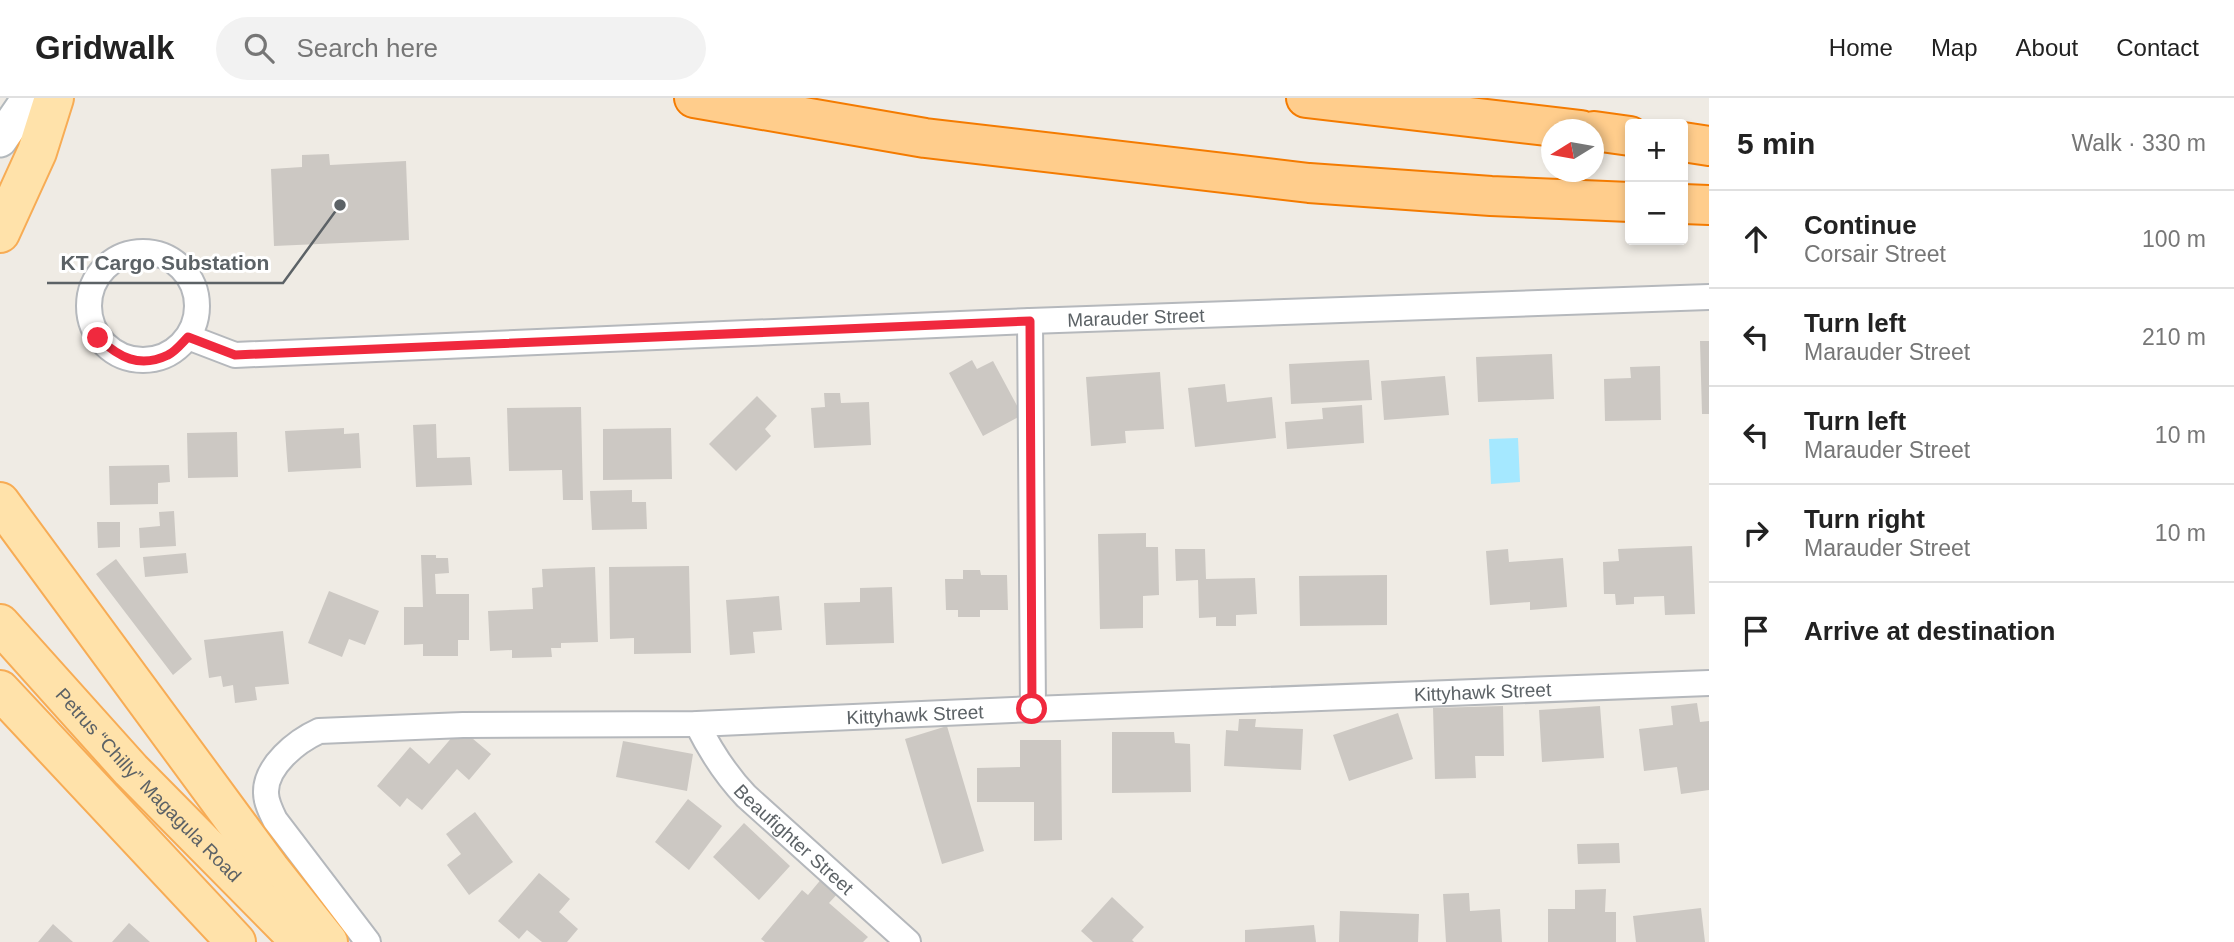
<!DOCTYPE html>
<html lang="en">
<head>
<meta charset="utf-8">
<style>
  :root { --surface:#fff; --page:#f2f2f2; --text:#222; --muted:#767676; --line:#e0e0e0 }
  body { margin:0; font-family:Arial,sans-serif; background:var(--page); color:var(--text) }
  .controls { position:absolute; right:21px; top:21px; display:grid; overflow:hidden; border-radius:7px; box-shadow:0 4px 10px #0003 }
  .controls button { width:63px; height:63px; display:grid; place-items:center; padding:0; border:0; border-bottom:2px solid var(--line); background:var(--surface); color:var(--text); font:35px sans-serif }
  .compass { position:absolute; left:1541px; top:21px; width:63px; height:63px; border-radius:50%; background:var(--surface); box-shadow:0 4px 10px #0003; rotate:259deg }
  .stop { position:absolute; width:21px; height:21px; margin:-16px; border:5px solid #f0293e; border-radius:50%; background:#fff }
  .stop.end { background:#f0293e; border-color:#fff; box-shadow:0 2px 7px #0008 }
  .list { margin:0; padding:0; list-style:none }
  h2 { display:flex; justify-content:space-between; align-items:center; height:91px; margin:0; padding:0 28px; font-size:30px }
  h2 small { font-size:23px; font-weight:400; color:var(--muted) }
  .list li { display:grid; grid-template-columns:46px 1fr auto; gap:21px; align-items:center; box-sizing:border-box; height:98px; padding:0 28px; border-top:2px solid var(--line) }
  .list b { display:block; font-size:26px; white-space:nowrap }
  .list p { margin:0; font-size:23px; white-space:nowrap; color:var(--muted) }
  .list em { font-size:23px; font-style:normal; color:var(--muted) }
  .icon { flex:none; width:38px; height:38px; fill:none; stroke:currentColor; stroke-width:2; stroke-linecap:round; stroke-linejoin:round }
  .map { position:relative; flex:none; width:1709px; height:844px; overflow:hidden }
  header { display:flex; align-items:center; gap:42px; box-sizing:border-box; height:98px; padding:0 35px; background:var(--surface); border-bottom:2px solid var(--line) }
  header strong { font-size:33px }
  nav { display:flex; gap:38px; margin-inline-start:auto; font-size:24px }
  .search { width:490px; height:63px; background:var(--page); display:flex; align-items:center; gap:18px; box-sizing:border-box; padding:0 24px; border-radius:38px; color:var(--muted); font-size:26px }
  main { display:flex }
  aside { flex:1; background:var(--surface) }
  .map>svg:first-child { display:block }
</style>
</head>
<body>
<header>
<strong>Gridwalk</strong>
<div class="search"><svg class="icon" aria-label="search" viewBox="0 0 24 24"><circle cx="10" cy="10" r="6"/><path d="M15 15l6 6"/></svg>Search here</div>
<nav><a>Home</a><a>Map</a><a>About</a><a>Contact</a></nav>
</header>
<main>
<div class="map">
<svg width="1709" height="844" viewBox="0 0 1709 844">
  <rect width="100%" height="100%" fill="#efebe4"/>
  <path fill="#a5e8ff" d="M1518,340L1520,384L1491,386L1489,341Z"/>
  <path fill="#ccc8c3" d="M329,56L330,67L406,63L409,142L274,148L271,71L302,69V57Z
    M1700,243H1709V316H1702Z
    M1552,256L1554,301L1478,304L1476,259Z
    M972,262L977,271L993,263L1022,317L983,338L949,275Z
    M1369,262L1372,302L1291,306L1289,266Z
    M1660,268L1661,322L1605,323L1604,281L1631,280L1630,269Z
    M1160,274L1164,331L1125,333L1126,345L1091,348L1086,279Z
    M1445,278L1449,317L1384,322L1381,283Z
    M1225,286L1227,304L1272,299L1276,340L1195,349L1188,290Z
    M824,295H840L841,305L869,304L871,347L814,350L811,310L825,309Z
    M757,298L777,318L765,331L771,338L736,373L709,346Z
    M1362,307L1364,345L1287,351L1285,324L1323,321L1322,310Z
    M581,309L583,402H563L562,372L509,373L507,310Z
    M436,326L437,360L470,359L472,387L416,389L413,327Z
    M344,330V336L359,335L361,370L288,374L285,333Z
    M671,330L672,381L603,382V331Z
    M237,334L238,379L188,380L187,335Z
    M169,367L170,384L158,385V406L110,407L109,368Z
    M632,392V404H646L647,431L592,432L590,393Z
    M174,413L176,448L140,450L139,430L160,428L159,414Z
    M97,424H120V449L98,450Z
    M1146,435V449H1158L1159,497L1143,498V530L1100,531L1098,436Z
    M1692,448L1695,516L1665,517L1664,498L1634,499V506L1616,507L1615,496H1604L1603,464L1619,463L1618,451Z
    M1175,451H1205L1206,481L1255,480L1257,516L1236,517V528H1216V519L1199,520L1198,482L1176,483Z
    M1508,451L1509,464L1563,460L1567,509L1530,512V504L1490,507L1486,453Z
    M186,455L188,475L145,479L143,459Z
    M421,457H436V460H448L449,475L435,476L436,496H469V542H458V558H423V546L404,547V509H423Z
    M116,461L192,561L173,577L96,476Z
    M689,468L691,555L634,556V540L610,541L609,469Z
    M595,469L598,544L561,545V550H551L552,559L512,560V552L490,553L488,513L533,511L532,490L543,489L542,471Z
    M963,472H980L981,477H1007L1008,512H980V519H958V512H946L945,481H963Z
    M1387,477V527L1300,528L1299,478Z
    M892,489L894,545L826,547L824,505L860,504V490Z
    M329,493L379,513L365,547L349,541L342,559L308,545Z
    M779,498L782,532L753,534L755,555L730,557L726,502Z
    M283,533L289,586L255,589L257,602L235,605L233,587L223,589L221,578L209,580L204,542Z
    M1697,605L1700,624L1709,623V692L1681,696L1677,669L1644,673L1639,631L1673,627L1671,608Z
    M1503,608L1504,658H1475L1476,680L1435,681L1433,610Z
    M1600,608L1604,660L1542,664L1539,612Z
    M1398,615L1413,661L1349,683L1333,637Z
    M1239,621H1256L1255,629L1303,631L1301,672L1224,668L1226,632L1238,633Z
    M947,628L984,753L942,766L905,641Z
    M460,630L491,656L469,682L457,671L422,712L407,700L400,709L377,688L410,649L429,666Z
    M1112,634H1174L1175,645L1190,646L1191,694L1112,695Z
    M1020,642H1061L1062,742L1034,743V704H977V670L1020,669Z
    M623,643L693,656L687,693L616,679Z
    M688,701L722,728L689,772L655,744Z
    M475,714L513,764L469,797L447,767L461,756L446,736Z
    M744,725L790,768L759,802L713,759Z
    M1619,745L1620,765L1578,766L1577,746Z
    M539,775L570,801L559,814L578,831L567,844H542L527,832L519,841L498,823Z
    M823,779L840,793L829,805L868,839L863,844H765L761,841L802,792L808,797Z
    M1606,791L1605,814H1616V844H1548V811H1575V792Z
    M1469,795L1470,813L1500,811L1502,844H1446L1443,796Z
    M1112,799L1144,829L1132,842L1134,844H1093L1081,833Z
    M1701,810L1705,844H1636L1633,818Z
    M1340,813L1419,816L1418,844H1339Z
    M129,825L150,844H112Z
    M53,826L73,844H38Z
    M1314,827L1316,844H1245V832Z"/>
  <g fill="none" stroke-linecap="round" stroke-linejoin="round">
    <g stroke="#b5b8bc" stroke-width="28">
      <g id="street">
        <circle cx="143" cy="208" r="54"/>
        <path d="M1030,223L1033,611"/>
        <path id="s1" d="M188,239L235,257L1030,223L1709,199"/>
        <path id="s2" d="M697,626C711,654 725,676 746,698L908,844"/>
        <path id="s3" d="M368,844L275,722C271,714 266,704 266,695C265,668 297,643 319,633L463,627L697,626L1033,611L1709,585"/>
      </g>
    </g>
    <g stroke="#b3b9bd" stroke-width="37">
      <path id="secondary" d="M0,42L29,0"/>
    </g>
    <g stroke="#f7ac55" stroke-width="42">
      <g id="primary">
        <path d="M0,135L37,54L54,0"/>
        <path d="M0,404L270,771L328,844"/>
        <path id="s4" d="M0,526L131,672L301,844"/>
        <path d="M0,592L236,844"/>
      </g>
    </g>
    <g stroke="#f47b00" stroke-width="42">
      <path id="highway" d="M694,0L925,40L1309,85L1491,98L1630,104
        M1306,0L1581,32
        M1594,33L1630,38
        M1683,44L1709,48
        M1683,106L1709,107"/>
    </g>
    <use href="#street" stroke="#fff" stroke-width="24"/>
    <use href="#secondary" stroke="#fff" stroke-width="33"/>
    <use href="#primary" stroke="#ffe2aa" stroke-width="38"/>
    <use href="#highway" stroke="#ffcd8c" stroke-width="38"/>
  </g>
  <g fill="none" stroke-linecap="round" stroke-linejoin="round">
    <path stroke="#f0293e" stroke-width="9" d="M98,240C119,259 139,271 168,257C175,254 182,245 188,239L235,257L1030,223L1032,611"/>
  </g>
  <g text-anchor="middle" stroke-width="6" stroke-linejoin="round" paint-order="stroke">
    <g font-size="19" fill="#5c6266" stroke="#fff">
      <text dy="7" stroke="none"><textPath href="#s1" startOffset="952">Marauder Street</textPath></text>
      <text dy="7" stroke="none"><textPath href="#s3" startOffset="1432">Kittyhawk Street</textPath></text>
      <text dy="7" stroke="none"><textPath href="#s3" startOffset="864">Kittyhawk Street</textPath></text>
      <text dy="7" stroke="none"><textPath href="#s4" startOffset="219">Petrus “Chilly” Magagula Road</textPath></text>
      <text dy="7" stroke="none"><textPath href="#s2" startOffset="152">Beaufighter Street</textPath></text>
    </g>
  </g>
  <path fill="none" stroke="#5c6266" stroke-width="2.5" d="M340 107L283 185H47"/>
  <circle fill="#5c6266" stroke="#fff" stroke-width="2.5" cx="340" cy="107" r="7"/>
  <g font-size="21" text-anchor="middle" font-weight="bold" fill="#5c6266" stroke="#fff" stroke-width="6" stroke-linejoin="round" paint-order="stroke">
    <text x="165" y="172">KT Cargo Substation</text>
  </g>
</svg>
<div class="controls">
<button>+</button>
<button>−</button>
</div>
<svg class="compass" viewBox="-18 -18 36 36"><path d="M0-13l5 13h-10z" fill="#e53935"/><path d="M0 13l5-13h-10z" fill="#767676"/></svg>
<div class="stop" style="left:1032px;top:611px"></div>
<div class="stop end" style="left:98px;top:240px"></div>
</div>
<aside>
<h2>5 min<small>Walk · 330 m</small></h2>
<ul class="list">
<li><svg class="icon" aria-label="ahead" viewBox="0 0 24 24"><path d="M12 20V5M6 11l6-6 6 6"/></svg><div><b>Continue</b><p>Corsair Street</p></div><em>100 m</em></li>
<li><svg class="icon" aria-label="left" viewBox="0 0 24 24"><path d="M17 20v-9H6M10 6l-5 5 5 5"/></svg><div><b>Turn left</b><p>Marauder Street</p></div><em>210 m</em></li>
<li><svg class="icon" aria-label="left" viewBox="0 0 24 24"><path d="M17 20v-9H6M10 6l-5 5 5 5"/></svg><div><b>Turn left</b><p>Marauder Street</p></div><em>10 m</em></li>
<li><svg class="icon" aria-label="right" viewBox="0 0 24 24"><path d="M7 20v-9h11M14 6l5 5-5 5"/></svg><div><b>Turn right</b><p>Marauder Street</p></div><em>10 m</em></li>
<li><svg class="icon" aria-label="arrive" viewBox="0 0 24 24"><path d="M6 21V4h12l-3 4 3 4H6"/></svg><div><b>Arrive at destination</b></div></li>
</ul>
</aside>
</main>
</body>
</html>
